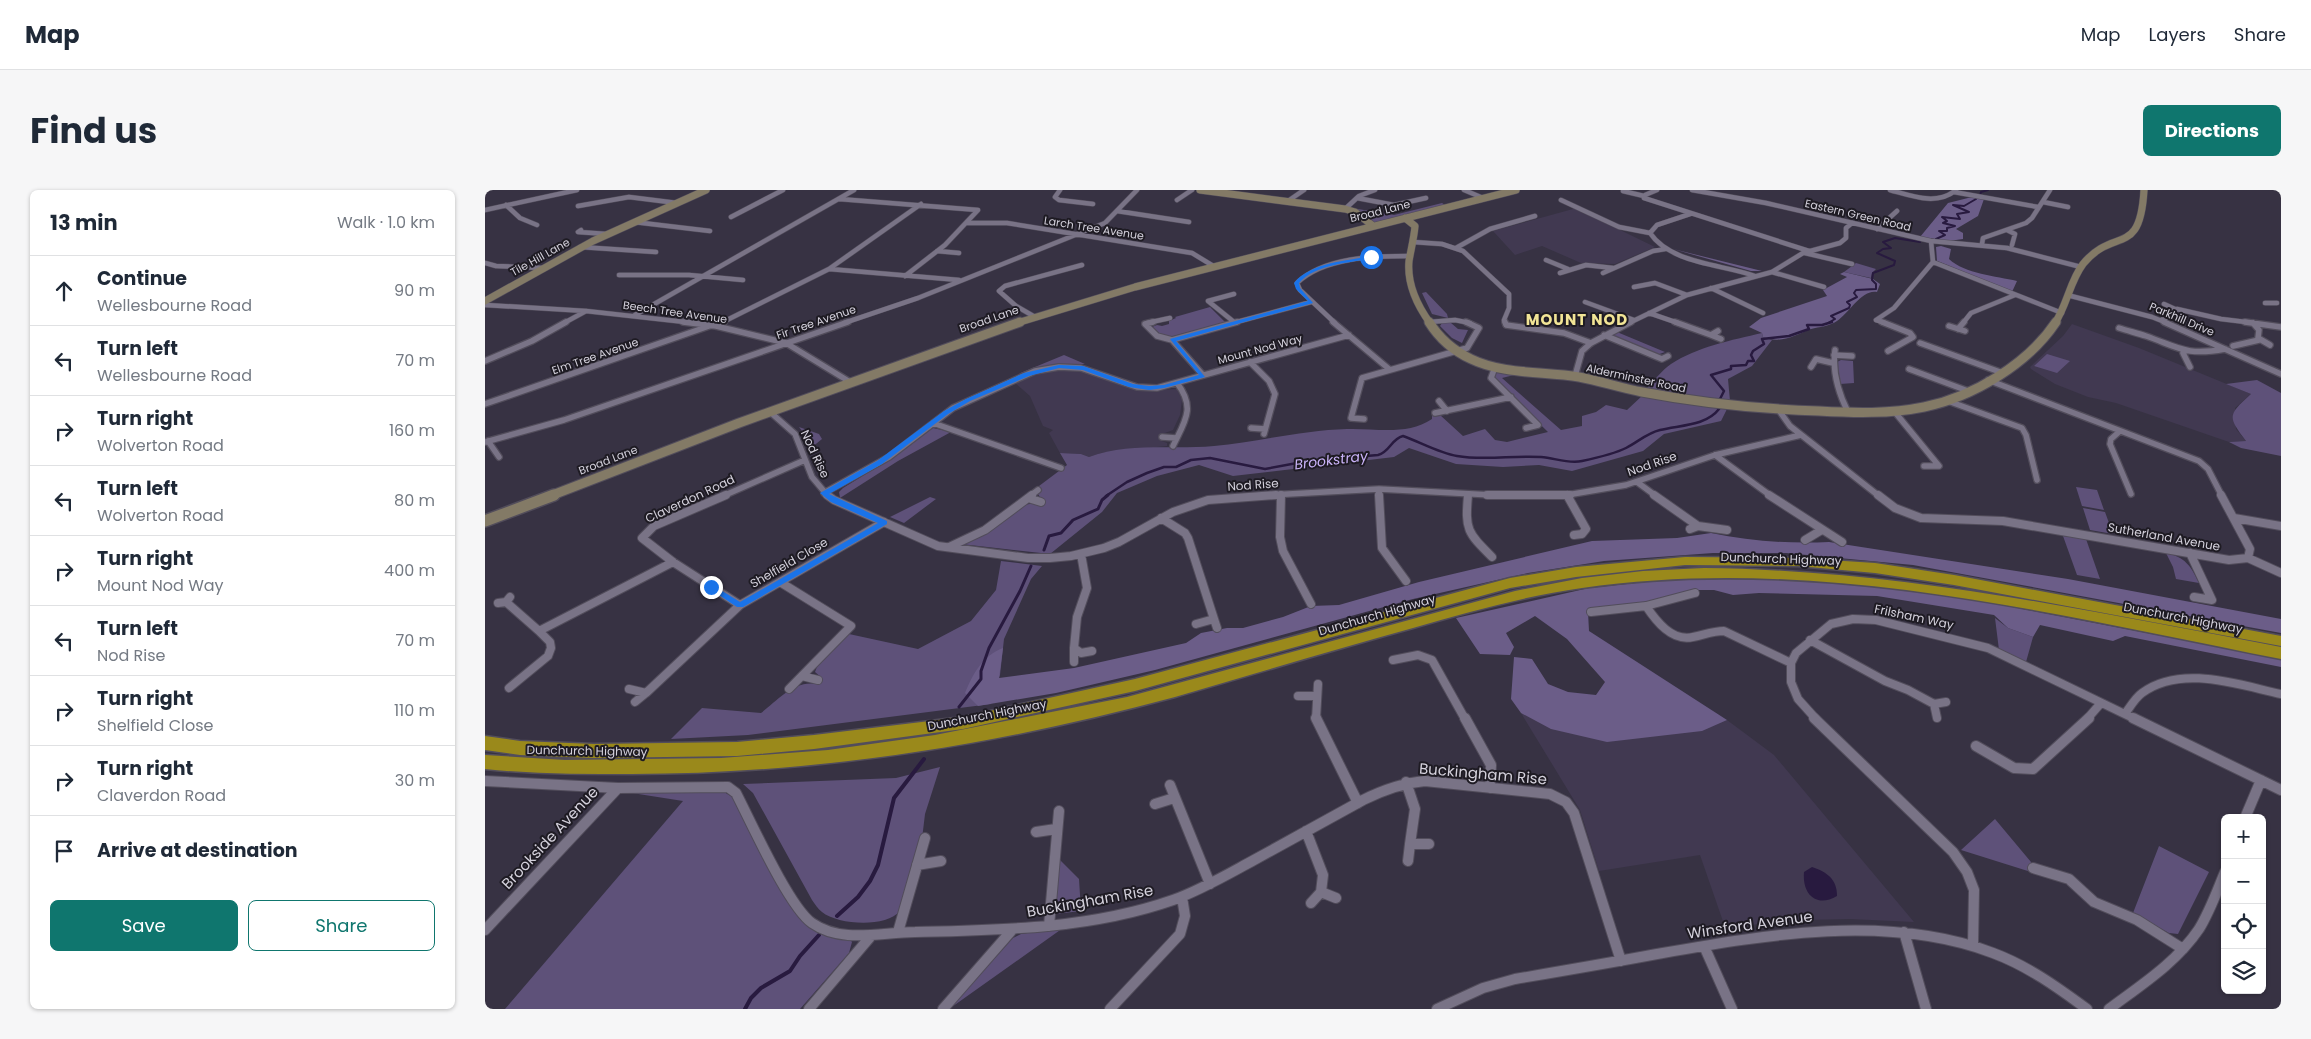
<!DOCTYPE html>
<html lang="en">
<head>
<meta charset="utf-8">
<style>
  :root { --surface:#fff; --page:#f6f6f7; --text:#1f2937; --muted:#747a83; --line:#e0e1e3; --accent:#0f766e }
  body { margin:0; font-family:Poppins,sans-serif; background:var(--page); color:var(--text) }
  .controls { position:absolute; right:15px; bottom:15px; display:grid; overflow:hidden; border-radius:8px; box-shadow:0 1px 4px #0004 }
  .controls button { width:45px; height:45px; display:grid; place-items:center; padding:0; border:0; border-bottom:1px solid var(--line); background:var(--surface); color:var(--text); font:25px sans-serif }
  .stop { position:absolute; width:15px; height:15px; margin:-11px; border:4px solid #1a73e8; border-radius:50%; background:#fff }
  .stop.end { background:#1a73e8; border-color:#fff; box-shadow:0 1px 5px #0008 }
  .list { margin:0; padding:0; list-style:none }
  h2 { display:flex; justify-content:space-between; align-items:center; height:65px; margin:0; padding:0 20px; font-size:21px }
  h2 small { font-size:16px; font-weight:400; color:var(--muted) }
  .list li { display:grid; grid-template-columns:32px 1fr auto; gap:15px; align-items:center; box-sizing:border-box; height:70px; padding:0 20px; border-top:1px solid var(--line) }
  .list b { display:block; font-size:19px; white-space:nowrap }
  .list p { margin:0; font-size:16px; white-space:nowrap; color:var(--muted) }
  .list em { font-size:16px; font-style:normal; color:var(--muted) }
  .actions { display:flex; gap:10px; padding:15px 20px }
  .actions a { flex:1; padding:11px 0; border:1px solid var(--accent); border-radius:8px; text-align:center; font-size:18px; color:var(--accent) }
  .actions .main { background:var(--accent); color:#fff }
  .icon { flex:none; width:28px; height:28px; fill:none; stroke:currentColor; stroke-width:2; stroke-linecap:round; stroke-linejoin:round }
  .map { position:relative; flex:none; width:1796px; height:819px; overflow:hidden; border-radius:8px }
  header { display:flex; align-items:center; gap:30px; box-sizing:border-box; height:70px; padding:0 25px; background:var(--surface); border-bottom:1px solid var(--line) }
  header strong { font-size:24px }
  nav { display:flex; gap:28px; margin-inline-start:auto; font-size:18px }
  .intro { display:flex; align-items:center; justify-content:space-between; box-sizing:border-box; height:120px; padding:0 30px }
  h1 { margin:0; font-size:35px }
  .button { padding:12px 22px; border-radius:8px; background:var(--accent); color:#fff; font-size:18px; font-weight:700 }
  main { display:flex; gap:30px; padding:0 30px }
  aside { flex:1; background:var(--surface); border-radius:8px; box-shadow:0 1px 4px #0004 }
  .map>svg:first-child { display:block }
</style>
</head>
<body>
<header>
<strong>Map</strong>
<nav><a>Map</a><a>Layers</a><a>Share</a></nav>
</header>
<div class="intro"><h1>Find us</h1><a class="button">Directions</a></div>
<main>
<aside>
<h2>13 min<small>Walk · 1.0 km</small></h2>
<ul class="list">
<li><svg class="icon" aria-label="ahead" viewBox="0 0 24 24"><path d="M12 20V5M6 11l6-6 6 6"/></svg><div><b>Continue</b><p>Wellesbourne Road</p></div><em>90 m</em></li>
<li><svg class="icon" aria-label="left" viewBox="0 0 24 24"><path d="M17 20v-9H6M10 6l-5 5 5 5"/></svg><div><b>Turn left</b><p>Wellesbourne Road</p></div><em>70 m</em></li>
<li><svg class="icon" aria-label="right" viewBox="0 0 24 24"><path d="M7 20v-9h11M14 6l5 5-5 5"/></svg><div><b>Turn right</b><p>Wolverton Road</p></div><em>160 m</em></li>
<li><svg class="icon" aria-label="left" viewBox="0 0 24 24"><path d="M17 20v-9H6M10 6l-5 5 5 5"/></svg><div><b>Turn left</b><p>Wolverton Road</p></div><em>80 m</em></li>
<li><svg class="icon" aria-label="right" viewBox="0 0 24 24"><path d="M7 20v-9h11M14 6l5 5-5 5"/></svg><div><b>Turn right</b><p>Mount Nod Way</p></div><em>400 m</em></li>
<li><svg class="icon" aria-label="left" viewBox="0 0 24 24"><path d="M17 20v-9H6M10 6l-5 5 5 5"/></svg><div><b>Turn left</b><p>Nod Rise</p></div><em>70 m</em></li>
<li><svg class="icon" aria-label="right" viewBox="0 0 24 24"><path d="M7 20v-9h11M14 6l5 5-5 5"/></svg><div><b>Turn right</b><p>Shelfield Close</p></div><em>110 m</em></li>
<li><svg class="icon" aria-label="right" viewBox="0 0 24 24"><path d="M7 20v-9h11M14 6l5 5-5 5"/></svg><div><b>Turn right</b><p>Claverdon Road</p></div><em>30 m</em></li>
<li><svg class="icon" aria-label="arrive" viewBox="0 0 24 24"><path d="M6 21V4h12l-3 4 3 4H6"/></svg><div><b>Arrive at destination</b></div></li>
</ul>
<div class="actions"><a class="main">Save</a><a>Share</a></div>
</aside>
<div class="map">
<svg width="1796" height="819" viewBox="0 0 1796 819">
  <rect width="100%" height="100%" fill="#373243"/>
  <path fill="#413951" d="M1088,19H1092L1170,57L1130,74L1096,73L1057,56L1030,65L1008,41Z
    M1587,134L1654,158L1766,204L1750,218L1751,239L1761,251L1744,252L1631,213L1603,207L1570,194L1546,179L1545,177L1578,146Z
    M574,179L598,182L653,201L692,199L697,210L695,225L688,240L677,244L674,250L682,253V256L616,263L604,267L596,264L575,263L564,243L568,240L558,236L545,206L530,193L553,184Z
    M1036,523L1242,530L1289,565L1429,732L1365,729L1318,730L1278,733L1241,740L1215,665L1114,681L1095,620Z"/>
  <path fill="#5e5179" d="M957,13L960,15L891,32H886L867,18L909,25Z
    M1371,73L1391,79L1387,83L1386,88L1359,82Z
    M941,102L962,124L963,128L947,124L937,103Z
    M725,117L740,132L685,147L677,146L667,137L672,135L677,136L684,134V131L691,128L690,127Z
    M957,133H966L973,139L983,140L977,153L967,148L955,136Z
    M1132,142L1180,162L1172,165L1127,146Z
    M1277,143L1278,147L1287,150L1267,176L1243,189L1245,211L1161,199C1169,191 1177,180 1186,174C1212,157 1247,150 1277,143Z
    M1562,164L1585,171L1572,183L1549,176Z
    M579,165L600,174L566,175L533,184Z
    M1356,170L1368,171L1369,193L1355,194L1352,172Z
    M1013,182L1033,184L1017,188L1076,240L1097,236V226L1111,222L1121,215L1142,220L1158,205L1242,219L1236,231L1179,244L1158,261L1087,281L1054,275L1018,277L971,274L924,258L909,267L748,286L714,275L672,286L632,303L617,322L565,364L476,354L539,315L550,313L556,309L553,304L556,301L550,299L582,275L575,263L596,264L604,267C643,252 688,260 729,256C772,252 819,240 862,239C890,238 922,246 947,229V225H955L978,246L1000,239L1010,250L1022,252L1063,242L1009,189V185Z
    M1772,190L1796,203V266L1756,258L1744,252L1761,251C1742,226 1743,225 1766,204L1741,194Z
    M314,237L334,244L337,249L326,258L320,245Z
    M448,238L466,242L413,271L355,308L354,302L358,298L412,265Z
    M1591,297L1612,300L1619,320L1597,316Z
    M445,307L451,309L419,333L405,327Z
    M1598,318L1620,322L1628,344L1605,340Z
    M1578,346L1601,349L1615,389L1592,385Z
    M1681,363C1700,367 1706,376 1714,393L1691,389L1688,377Z
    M516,371L557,376L546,389L519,449L515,485L506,514L263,545L186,549L217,518L276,523C292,511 309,490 331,494L337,488L330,482L333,474L364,444L433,459L486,431L511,400Z
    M1510,428L1523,438L1548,447L1541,472L1514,460Z
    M455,577L440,624L437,649L415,721C401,738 353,735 337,722C333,719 330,714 327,710L268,603L258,594L411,588Z
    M216,600L239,602L249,608L319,733L328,739L364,748L367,752L364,763L315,819H20L198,611L147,603Z
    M1510,629L1546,672V682L1476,660Z
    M1674,656L1724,682L1693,744L1684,743L1648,723Z
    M575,670L594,689L596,721L570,724L567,718Z
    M581,737L578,738L464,819L528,748L536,744Z"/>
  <path fill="#6b5d88" d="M1487,7L1499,9L1493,26L1471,39L1478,43V49L1464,51L1435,47L1463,13Z
    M1456,56L1466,59L1464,69C1480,84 1511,86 1532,91L1527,102L1452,71L1451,57Z
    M1188,59L1277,81H1266Z
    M1359,82L1388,89L1395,94L1392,102C1377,99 1364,123 1352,131C1345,136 1334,137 1326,139C1308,146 1297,154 1278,147L1277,143L1264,137L1276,128L1342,106L1338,100L1362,87L1355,84Z
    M1226,343C1265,351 1304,354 1344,352L1583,389L1796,429V443L1428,375L1301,363H1228L1119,371L1043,383L928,409L670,480L571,503L493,516L480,503C488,484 497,466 518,458L514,488L589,478L701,453L716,443L742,438H758L798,427L826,416L854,415L934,392L1107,351L1192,348Z
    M1320,387L1450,402L1796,469V477L1640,446L1628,451L1555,435L1548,447L1523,438L1509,425L1392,406L1274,403L1248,405L1229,400H1210L1168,411L1107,420L1103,422L1104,441L1242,530L1217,541L1122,552L1066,539L1036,523L1026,509L1029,467L1047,469L1063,494L1083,502L1111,505L1120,492L1082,449L1050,426L1021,443L1029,457L1025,465L995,464L971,428L1104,398L1189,389Z"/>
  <path fill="#281a3f" d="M1327,677C1342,682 1352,689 1352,706C1332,718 1317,705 1319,682Z"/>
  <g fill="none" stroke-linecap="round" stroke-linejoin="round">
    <path stroke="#281a3f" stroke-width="2" d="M1495,5L1496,2L1503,0
      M1451,49L1460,45L1454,41H1462V38L1470,36L1458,33L1462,31L1457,27L1475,29L1472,24L1484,22L1468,15L1479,16L1491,9
      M1343,133L1350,129L1346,126L1364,118L1365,115L1362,112L1372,107L1369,103L1371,100L1391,99V94L1387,90L1388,83L1409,75L1410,71L1392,63L1398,59L1406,58L1398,52L1410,48L1435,52"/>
    <path stroke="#281a3f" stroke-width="2.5" d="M1234,211L1239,201L1226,185L1246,179V176L1261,175L1263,171H1269L1266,165L1268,161L1279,154L1277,149L1304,146L1324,139L1322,135H1337L1347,132
      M621,306L642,292L662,283L679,277H691L706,270L725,268L780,279L823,271L893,265C905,262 906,249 918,246C935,252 954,263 972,266C1000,271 1028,265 1056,267C1070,268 1083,274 1097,271C1111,268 1129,264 1141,258C1153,252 1162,243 1175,240C1195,235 1221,236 1234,219"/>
    <path stroke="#281a3f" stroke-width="3" d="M559,360L564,346L576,343L588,330L613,319L617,310L623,305
      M474,517L496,489V481L504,458L535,401L546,376"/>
    <path stroke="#281a3f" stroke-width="4" d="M352,726L373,707L385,691L393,675L409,608L439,569
      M260,819L266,808L276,798L305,781L315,766L334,745"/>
    <g stroke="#524d5b" stroke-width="5.5">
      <path id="street-far3" d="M575,0L570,7L574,10L608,14
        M979,0L998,8
        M1172,0L1160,5L1159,8L1324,61
        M1207,0L1281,13L1446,51L1522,58L1596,77
        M1405,0C1427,6 1452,16 1471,0
        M1138,1L1159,6
        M1469,2L1553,17
        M872,8L909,15L941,8
        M354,9L493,20L460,55L420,86
        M692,10L707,0
        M1076,10L1134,37L1165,43
        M803,11L819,0
        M1558,12L1583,17
        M21,15L35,28L52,35
        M93,16L144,7L192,13
        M860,19L874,6L890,0
        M0,20L92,0
        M632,21L704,32
        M1205,24L1172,35L1165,43C1186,74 1237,74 1270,86
        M246,27L298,0
        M149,32L225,41
        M481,33H522L707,63L730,77
        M1392,39L1412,21
        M96,40L93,42L122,44
        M1522,40L1530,44L1527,55
        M928,52L957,54L978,61L1024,104V118L1019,130L1020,133
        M1497,54L1498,48L1541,33L1547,28L1565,0
        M95,57L171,62
        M971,58L1005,39L1050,26
        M452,61L474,63
        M1320,63L1367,74
        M1061,70L1083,79
        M1448,72L1577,123
        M0,73L11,76L58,78
        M344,79L474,90
        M1287,82L1339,97
        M1075,83L1101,75L1128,78
        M1118,83L1168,61L1180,59
        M134,85H204L258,90
        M1149,97L1170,93L1202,105
        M1226,98L1278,123
        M749,104L723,111L749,132
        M1586,106L1667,127L1682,133
        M1100,112L1149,130
        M1780,113H1792
        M1679,114L1690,119
        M0,115L101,121L209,133
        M1164,123L1193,133
        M150,125L369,0
        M550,127L531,116L514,101L520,96L597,75
        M1391,130L1409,118L1448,72L1446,51
        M1391,130L1400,133
        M1676,130L1687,125L1689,120L1692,119L1736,129L1769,133
        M944,132L970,130L985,133
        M79,133L101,121
        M236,133L344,79L436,14
        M359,133L433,108L620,33L652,0
        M662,133L685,128
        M748,133L826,112
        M850,133L815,100L812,93C839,67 889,66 925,66
        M1144,133L1202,105L1287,82L1318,63L1355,53L1361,48V38L1367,33
        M1478,133L1486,123L1530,105"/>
    </g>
    <g stroke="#524d5b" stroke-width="8">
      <path id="street-far2" d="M198,132L231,136L301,153L365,192
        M668,132L660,134L672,146L687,150
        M848,132L904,179
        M1020,132L1021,135L1079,143L1106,153
        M1190,132L1226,145L1233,141
        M1397,132L1425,143L1428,147L1403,161
        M1679,132L1796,184
        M1760,132L1796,137
        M1768,133L1774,140L1773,148L1785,155
        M231,136L239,132
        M1464,136L1480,141
        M1634,138C1643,141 1652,143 1661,146C1695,158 1701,166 1740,159
        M1473,139L1479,132
        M1119,145L1177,169L1183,166
        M1226,145L1236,149
        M1435,153L1515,182
        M1748,156L1774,150
        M1350,160C1347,182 1353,202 1363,222
        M1698,163L1705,177
        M1349,165L1367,166
        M0,171L47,151L81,132
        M765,172L784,191L790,204L779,244
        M1010,177L1006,188L1053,235L1041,238
        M1326,177L1331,169L1348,173
        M1424,179L1483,201
        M718,185L687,150L752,132
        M1090,186L1097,161L1106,153L1146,132
        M1503,190L1714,271L1723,279L1737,306
        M954,211L962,221
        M1463,211L1537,238L1541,245L1552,290
        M0,214L227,135
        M1293,219L1305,236L1394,306
        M284,221L310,244L327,287L343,306
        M1409,221L1454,276H1439
        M950,223L1026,207
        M879,229L866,228L877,188L982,158L994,138L981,132
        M448,233L576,278
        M766,238L780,239
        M1635,241L1626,249L1625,254L1646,304
        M677,247L691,248
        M3,251L14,267
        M0,252L79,230L363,132
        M688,256C700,231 711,218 692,193
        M1230,265L1286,306
        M1152,292L1171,306
        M894,299V306
        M339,303L404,267L468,218L550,181L574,177L596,178L652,197L672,198L864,145
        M238,306L320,270
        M545,306L553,300
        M767,306L894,299L1026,306
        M1040,306L1082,305L1141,295L1230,265L1316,245"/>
    </g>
    <g stroke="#524d5b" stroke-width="10">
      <path id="street-far1" d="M241,305L169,336L157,348L188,372L255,415
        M342,305L349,310L453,356L543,368H565L586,366L619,358L634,352L688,322L723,310L791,305
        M796,305L795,347L798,361L826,414
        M894,305L897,358L921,391
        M983,305C980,340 982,342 1007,367
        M1002,305H1085
        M1082,305L1101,339L1097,344L1089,345
        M1169,305L1213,336L1205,339
        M1284,305L1357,352
        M1393,305L1410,318L1436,328L1518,331L1744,370L1763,368L1765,359L1736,305
        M543,308L556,312
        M676,328L700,343L703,348L729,429L711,434
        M1749,328L1796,336
        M1213,336L1242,340
        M1320,350L1335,341L1334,338
        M464,357L500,340L547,305
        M1705,363L1727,410L1709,407
        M596,364L602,398L592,427L589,458L596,463L607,461
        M1763,368L1796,383
        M295,392L366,436L304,499
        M21,412L54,441
        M13,413L21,412L25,407
        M1161,416L1210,403
        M1106,422L1161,416C1171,431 1187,452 1208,447C1219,445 1227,441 1239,441L1306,473
        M729,429L732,438
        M1325,450L1400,491L1423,500L1449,514L1461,512
        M589,458V472
        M908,470L933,465L947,470L980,529
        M317,486L333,490
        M24,498L63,466L66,458L65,452L54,441L188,372
        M144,499L161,503L255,415L399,332
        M813,506H831
        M150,512L161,503
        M1449,514L1452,528
        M1640,524C1645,517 1650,508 1657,503C1696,474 1754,495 1796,504
        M831,529L833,494
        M1331,529L1313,509L1306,492V473L1311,463L1346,434L1368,429L1391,430L1503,458L1650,529
        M1602,529L1616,513"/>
    </g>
    <g stroke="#524d5b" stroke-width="12">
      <path id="street" d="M831,528L873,613
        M980,528L1006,575L1005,598
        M1329,528L1468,662L1482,682L1489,700L1488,756
        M1648,528L1796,600
        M1491,556L1529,578L1548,579L1604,528
        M0,591L133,598L243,597L251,603C266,632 304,717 327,733C357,754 396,742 430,742C517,740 605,739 688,710C716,700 743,684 769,670C805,650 842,630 878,610C898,600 917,593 940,591L1065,604L1081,612L1089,623L1136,771
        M921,592L930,619L925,654H944
        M685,595L725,694
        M670,614L689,608
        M1760,628L1776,590
        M821,641L838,685L836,702L826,713
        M551,642L571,639
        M923,671L925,654
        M432,675L456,671
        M1548,678L1584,689L1609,712L1652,730L1698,759
        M836,702L851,708
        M564,736L574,621
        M0,740L133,598
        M413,742L440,648
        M1419,742L1441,819
        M1219,756L1247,819
        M324,819L386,746
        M458,819L528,739
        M625,819L695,744L700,726L697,707
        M952,819L998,798L1030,789C1077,781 1124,773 1172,764C1280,745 1402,723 1508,763C1543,776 1572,797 1602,819
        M1624,819C1656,795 1691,773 1714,739C1725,721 1732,701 1740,682"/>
    </g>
    <g stroke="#524d5b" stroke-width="8">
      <path id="secondary-far2" d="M715,0L860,19L870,22L887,35
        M920,28L930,36C929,48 926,59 924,71C922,93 932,115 945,133
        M0,111L108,51L221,0
        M532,133L650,97L1031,0
        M1570,133C1582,115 1585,91 1598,74C1629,36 1655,69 1659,0"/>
    </g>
    <g stroke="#524d5b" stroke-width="11">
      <path id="secondary-far1" d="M944,132C954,148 969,161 986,169C1019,185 1059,181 1094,187C1115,191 1136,198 1157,202C1215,213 1274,219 1334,221C1369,223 1405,224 1439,217C1488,207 1543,174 1571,132
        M65,306L254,233L535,132"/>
    </g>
    <g stroke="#524d5b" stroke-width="14">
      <path id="secondary" d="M0,331L69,305"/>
    </g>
    <g stroke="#524d5b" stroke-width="3">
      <path id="highway" d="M1200,367L1313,368L1390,373L1469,385L1796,446V456L1469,395L1390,383L1313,376L1200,375L1091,387L1025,398L650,501L478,539L329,559L252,566L109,568L35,565L0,560V546L35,551L109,554L252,552L329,545L478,527L650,489L1025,388L1091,377Z
        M1219,378C1415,380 1605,421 1796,457V469C1567,424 1332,364 1097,398C1040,406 983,422 928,438C848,460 769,484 690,507C513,555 330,584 147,584C98,584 49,584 0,579V565L80,570L236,568L343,560L450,545L642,507L1030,401L1097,388L1158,381Z"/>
    </g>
    <use href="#street-far3" stroke="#797386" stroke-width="4.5"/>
    <use href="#street-far2" stroke="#797386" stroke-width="5.5"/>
    <use href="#street-far1" stroke="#797386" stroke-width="8"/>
    <use href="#street" stroke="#797386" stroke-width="10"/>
    <use href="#secondary-far2" stroke="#837a66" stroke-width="7"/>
    <use href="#secondary-far1" stroke="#837a66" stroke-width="9"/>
    <use href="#secondary" stroke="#837a66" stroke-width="11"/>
    <use href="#highway" fill="#9a891b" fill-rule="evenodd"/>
  </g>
  <path fill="#1a73e8" d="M886,66L888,68C866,73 830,74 814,93L815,98L828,113L691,151L720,187L679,198L664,200L644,197L598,180L574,178L544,186L485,211L463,224L397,274L344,304L402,331V334L258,417H252L222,397L229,396L255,412L393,333L346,312L335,303L392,271L459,221L481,209L539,183L574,175L598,176L648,194L664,196L679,195L714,185L685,149L823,111L811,99L809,93C826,72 862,71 886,66Z"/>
  <g text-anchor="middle" stroke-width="4" stroke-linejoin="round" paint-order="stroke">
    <g font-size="11" fill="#d4d1dc" stroke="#1e1b23">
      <text transform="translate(895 21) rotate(-14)" y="4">Broad Lane</text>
      <text transform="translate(1373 25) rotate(13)" y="4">Eastern Green Road</text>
      <text transform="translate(609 38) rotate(9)" y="4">Larch Tree Avenue</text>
      <text transform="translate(55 67) rotate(-29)" y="4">Tile Hill Lane</text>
      <text transform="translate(190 122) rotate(8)" y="4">Beech Tree Avenue</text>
      <text transform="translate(504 129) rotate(-19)" y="4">Broad Lane</text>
      <text transform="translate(1697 129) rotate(23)" y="4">Parkhill Drive</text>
      <text transform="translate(331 132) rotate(-19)" y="4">Fir Tree Avenue</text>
      <text transform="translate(775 159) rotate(-15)" y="4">Mount Nod Way</text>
      <text transform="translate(110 166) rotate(-19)" y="4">Elm Tree Avenue</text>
      <text transform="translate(1151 188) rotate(12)" y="4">Alderminster Road</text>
      <text transform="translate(123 270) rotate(-21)" y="4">Broad Lane</text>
    </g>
    <g font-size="12" fill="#d4d1dc" stroke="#1e1b23">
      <text transform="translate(330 264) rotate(65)" y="4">Nod Rise</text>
      <text transform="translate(1167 274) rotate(-19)" y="4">Nod Rise</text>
      <text transform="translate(768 295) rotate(-4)" y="4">Nod Rise</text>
      <text transform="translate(205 309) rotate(-25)" y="4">Claverdon Road</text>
      <text transform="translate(1679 347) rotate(10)" y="4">Sutherland Avenue</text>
      <text transform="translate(1296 369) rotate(2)" y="4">Dunchurch Highway</text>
      <text transform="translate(304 373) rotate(-30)" y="4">Shelfield Close</text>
      <text transform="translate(892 425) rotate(-16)" y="4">Dunchurch Highway</text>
      <text transform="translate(1429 427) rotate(12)" y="4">Frilsham Way</text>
      <text transform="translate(1698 428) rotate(11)" y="4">Dunchurch Highway</text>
      <text transform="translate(502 525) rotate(-11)" y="4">Dunchurch Highway</text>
      <text transform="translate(102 561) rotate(1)" y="4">Dunchurch Highway</text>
    </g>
    <g font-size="14" font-style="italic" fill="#cab3f8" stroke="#1e1b23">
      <text transform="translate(846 270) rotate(-7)" y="5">Brookstray</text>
    </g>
    <g font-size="15" font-weight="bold" letter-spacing="1" fill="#f2e596" stroke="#1e1b23">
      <text x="1092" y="135">MOUNT NOD</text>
    </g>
    <g font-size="15" fill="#d4d1dc" stroke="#1e1b23">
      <text transform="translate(998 584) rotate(5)" y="5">Buckingham Rise</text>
      <text transform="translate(65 648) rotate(-47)" y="5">Brookside Avenue</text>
      <text transform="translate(605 711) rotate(-10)" y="5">Buckingham Rise</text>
      <text transform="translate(1265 735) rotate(-8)" y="5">Winsford Avenue</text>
    </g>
  </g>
</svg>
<div class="controls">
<button>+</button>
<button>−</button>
<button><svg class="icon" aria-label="locate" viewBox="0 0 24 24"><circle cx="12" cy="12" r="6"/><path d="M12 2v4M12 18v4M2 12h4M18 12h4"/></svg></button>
<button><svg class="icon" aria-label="layers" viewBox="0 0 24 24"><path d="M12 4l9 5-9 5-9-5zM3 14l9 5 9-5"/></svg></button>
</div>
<div class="stop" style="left:886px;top:67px"></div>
<div class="stop end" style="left:226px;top:397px"></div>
</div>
</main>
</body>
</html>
